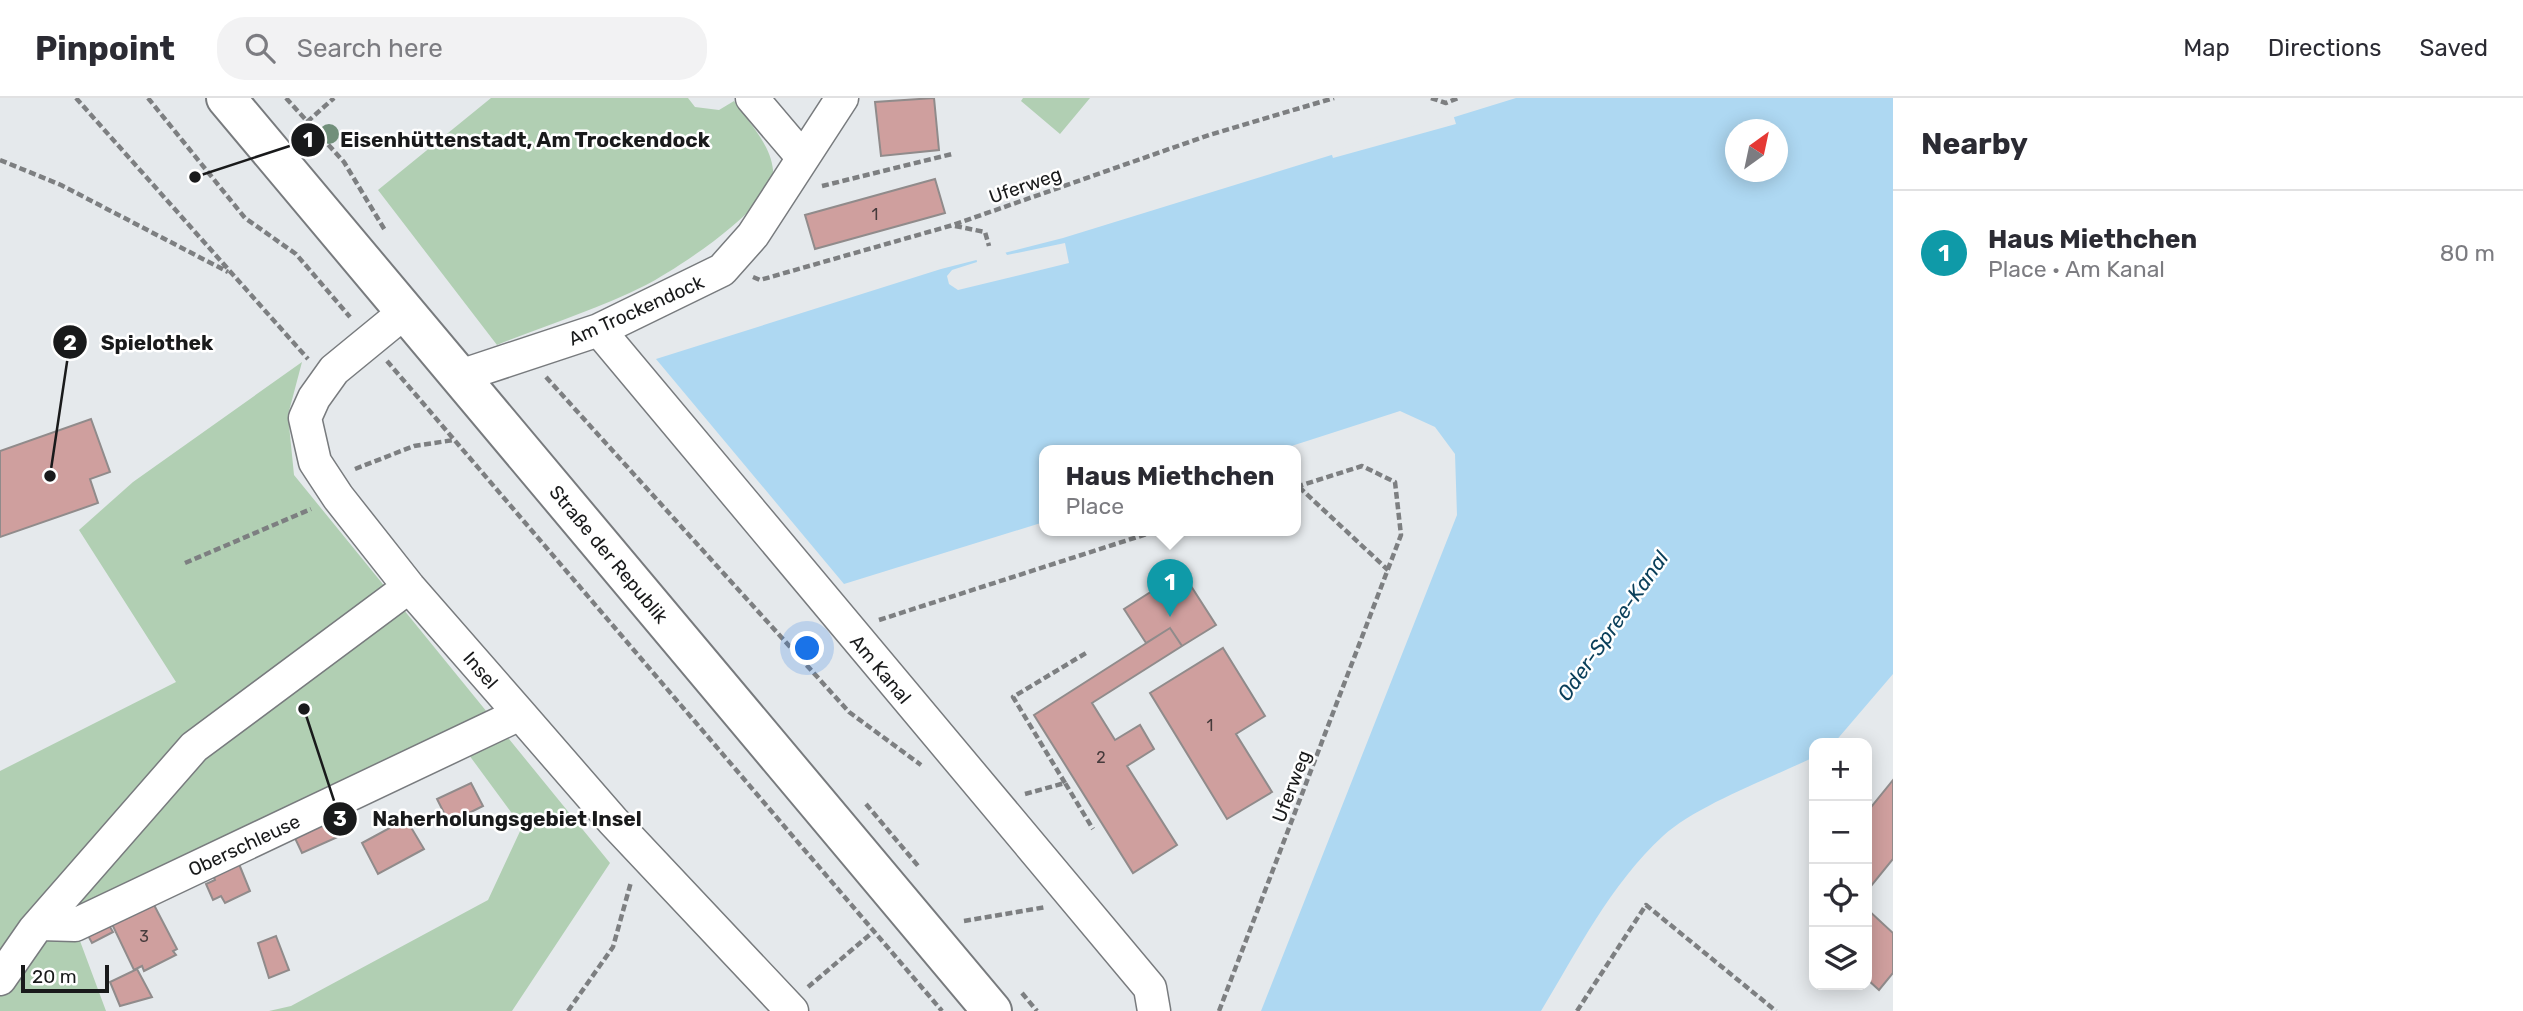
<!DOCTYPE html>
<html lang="en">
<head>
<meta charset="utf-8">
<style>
  :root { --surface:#fff; --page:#f2f2f3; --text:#2b2b33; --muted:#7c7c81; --line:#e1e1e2; --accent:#b644a0 }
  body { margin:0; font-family:Rubik,sans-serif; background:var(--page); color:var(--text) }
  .controls { position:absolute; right:21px; bottom:21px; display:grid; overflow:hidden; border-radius:14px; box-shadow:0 4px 18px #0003 }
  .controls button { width:63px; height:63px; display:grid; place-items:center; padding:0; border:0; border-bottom:2px solid var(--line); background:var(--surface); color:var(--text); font:35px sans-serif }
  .compass { position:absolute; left:1725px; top:21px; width:63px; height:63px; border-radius:50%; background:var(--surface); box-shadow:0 4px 18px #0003; rotate:33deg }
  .scale { position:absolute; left:21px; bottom:18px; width:88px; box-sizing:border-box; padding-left:7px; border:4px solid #191a1b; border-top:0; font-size:19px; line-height:24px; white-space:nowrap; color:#191a1b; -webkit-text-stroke:5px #fff; paint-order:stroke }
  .you { position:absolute; left:808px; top:551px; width:24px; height:24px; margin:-18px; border:5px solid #fff; border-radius:50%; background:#1a73e8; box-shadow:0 0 0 10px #1a73e833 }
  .badge { display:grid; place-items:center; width:46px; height:46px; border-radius:50%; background:var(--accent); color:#fff; font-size:23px; font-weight:700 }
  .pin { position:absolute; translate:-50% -58px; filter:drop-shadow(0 2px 4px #0008) }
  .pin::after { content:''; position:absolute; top:37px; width:24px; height:21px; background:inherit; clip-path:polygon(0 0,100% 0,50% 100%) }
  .popup { position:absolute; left:1039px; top:347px; width:262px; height:91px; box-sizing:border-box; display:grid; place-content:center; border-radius:14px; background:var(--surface); filter:drop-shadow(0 2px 5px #0005); font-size:23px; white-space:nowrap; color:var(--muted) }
  .popup b { font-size:26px; color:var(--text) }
  .popup::after { content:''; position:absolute; left:50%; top:100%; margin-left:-14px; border:14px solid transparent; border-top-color:var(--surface) }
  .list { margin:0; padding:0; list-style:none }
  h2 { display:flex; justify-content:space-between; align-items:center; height:91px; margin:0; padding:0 28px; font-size:30px }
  h2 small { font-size:23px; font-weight:400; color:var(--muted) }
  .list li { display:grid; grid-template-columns:46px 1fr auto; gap:21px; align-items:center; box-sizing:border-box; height:126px; padding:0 28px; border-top:2px solid var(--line) }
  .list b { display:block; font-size:26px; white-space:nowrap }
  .list p { margin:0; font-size:23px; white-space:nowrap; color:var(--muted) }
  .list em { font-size:23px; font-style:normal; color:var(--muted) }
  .icon { flex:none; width:38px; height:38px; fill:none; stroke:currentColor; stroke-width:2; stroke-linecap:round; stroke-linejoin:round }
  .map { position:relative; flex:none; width:1893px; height:913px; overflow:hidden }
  header { display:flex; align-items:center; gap:42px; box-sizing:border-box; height:98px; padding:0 35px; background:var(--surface); border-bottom:2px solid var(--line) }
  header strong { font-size:33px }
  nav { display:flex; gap:38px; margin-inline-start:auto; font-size:24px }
  .search { width:490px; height:63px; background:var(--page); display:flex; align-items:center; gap:18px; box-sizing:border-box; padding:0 24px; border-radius:28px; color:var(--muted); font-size:26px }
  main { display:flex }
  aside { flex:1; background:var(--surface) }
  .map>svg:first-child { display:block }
</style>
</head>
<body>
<header>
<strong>Pinpoint</strong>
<div class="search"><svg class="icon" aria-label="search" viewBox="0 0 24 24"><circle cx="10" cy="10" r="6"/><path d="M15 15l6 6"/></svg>Search here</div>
<nav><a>Map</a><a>Directions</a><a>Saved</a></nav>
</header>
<main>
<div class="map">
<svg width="1893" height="913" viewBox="0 0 1893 913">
  <rect width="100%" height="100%" fill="#e5e9ec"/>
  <path fill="#b1cfb3" d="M491,0H688L695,9L719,12L734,3C748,23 771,47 773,72C775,108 675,172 646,187C599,211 546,227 497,247L378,92Z
    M1023,0H1090L1060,36L1021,3Z
    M302,264L288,317L294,377L610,765L512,913H269L291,908L488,802L522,729L455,638L70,816L106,913H0V673L176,584L79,432L133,384Z"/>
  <path fill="#aed8f2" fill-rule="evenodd" d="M1516,0H1893V576L1834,645H1814V659C1771,680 1697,707 1663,738C1610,787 1578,852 1541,913H1261L1457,417L1455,356L1435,329L1400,313L1276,353H1044V424L844,486L656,261L941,171L1063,140ZM1736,32H1778V74H1736Z"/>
  <path fill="#e5e9ec" d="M1453,16L1456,26L1333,60L1331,54Z
    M1065,145L1069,165L958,192L949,186L947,178L952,172L977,164L976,159L1004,152L1007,157Z"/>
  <path fill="#cf9f9e" stroke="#908b8b" stroke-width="2" d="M934,0L939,52L881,58L875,4Z
    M935,81L945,115L815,151L805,117Z
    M91,321L110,374L90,381L98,405L0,439V353Z
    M1182,474L1216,527L1182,548L1170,530L1146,545L1124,511Z
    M1170,530L1182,548L1092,605L1115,642L1140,627L1154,651L1127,668L1177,747L1133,775L1034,617Z
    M1223,550L1265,618L1236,636L1272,694L1227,721L1150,595Z
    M1893,682V761L1867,793V714Z
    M471,685L483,708L449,725L437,701Z
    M331,717L342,737L302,755L293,736Z
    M406,721L424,751L378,776L362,745Z
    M239,766L250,793L225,805L221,798L213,802L206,786L215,782L213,777Z
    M1814,778V826L1810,783Z
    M153,805L177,851L173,853L176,857L144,873L142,868L134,872L111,824Z
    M1867,811L1893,835V875L1879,892L1867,881Z
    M106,822L113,834L92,845L85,832Z
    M276,838L289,872L269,880L258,845Z
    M137,871L152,899L120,908L110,884Z"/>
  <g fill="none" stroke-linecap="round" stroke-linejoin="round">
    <g stroke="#787b7e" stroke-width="35">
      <path id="minor" d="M752,0L803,60
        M406,213L334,272L314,300L305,320L315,364L338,399L409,489L520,616L613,723L792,913
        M599,232L1150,890L1154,913
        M460,278L599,232L722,172L753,137L842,0
        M40,826L75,827L520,616
        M0,881L34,832L194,649L409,489"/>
    </g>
    <g stroke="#787b7e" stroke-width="42">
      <path id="major" d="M226,0L992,913"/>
    </g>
    <path stroke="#7d7f81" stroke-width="4.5" stroke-dasharray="7 3.5" stroke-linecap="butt" d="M76,0L308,261
      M148,0L245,120L296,156L350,219
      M286,0L344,64L386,134
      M1431,0L1446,5L1458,0
      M307,24L334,0
      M0,62L61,87L228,174
      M822,88L952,56
      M955,128L985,134L989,148
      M753,179L760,182L953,127L1209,37L1334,0
      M387,263L942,913
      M546,279L849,614L921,667
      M355,371L414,348L454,342
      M1299,389L1388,472
      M185,465L311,411
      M879,522L1156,433
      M1065,685L1013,599L1086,555
      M1025,696L1065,685L1093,731
      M866,706L919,769
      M964,823L1046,809
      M808,889L873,834
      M1022,895L1037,913
      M568,913L613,849L631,784
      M1219,913L1401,437L1395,384L1362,368L1296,389
      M1577,913L1646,807L1776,913"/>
    <use href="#minor" stroke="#fff" stroke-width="32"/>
    <use href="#major" stroke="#fff" stroke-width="38"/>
  </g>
  <circle fill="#718f7a" cx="329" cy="36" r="10"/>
  <g text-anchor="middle" stroke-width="5" stroke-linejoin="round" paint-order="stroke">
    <g font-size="16" fill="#463b3c">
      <text x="875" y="122">1</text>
      <text x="1210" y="633">1</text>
      <text x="1101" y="665">2</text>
      <text x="144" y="844">3</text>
    </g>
    <g font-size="19" fill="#191a1b" stroke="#fff">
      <text transform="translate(1025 87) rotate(-19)" y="7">Uferweg</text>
      <text transform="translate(636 212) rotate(-24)" y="7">Am Trockendock</text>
      <text transform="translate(609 456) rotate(50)" y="7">Straße der Republik</text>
      <text transform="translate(881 571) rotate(50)" y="7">Am Kanal</text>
      <text transform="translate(481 572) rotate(49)" y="7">Insel</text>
      <text transform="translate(1291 688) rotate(-69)" y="7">Uferweg</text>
      <text transform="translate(244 747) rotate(-25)" y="7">Oberschleuse</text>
    </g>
    <g font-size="21" font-style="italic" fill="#0a3f5a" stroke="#fff">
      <text transform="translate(1613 528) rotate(-55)" y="7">Oder-Spree-Kanal</text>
    </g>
  </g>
  <path fill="none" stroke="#191a1b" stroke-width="2.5" d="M195 79L308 42M50 378L70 244M304 611L340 721"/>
  <g fill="#191a1b" stroke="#fff" stroke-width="2.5">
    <circle cx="195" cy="79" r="7"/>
    <circle cx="50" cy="378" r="7"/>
    <circle cx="304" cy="611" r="7"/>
    <circle cx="308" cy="42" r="18"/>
    <circle cx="70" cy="244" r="18"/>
    <circle cx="340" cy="721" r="18"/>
  </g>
  <g font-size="21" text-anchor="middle" font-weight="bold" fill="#fff">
    <text x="308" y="49">1</text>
    <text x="70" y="252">2</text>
    <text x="340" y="728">3</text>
  </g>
  <g font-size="21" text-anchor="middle" font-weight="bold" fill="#191a1b" stroke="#fff" stroke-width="5" stroke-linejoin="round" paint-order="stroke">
    <text x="525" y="49">Eisenhüttenstadt, Am Trockendock</text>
    <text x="157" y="252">Spielothek</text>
    <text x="507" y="728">Naherholungsgebiet Insel</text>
  </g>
</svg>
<div class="controls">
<button>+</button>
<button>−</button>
<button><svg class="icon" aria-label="locate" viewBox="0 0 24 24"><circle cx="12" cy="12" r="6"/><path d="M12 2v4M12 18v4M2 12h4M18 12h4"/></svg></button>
<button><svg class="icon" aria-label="layers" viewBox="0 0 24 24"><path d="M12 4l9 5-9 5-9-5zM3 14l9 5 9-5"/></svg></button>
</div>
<svg class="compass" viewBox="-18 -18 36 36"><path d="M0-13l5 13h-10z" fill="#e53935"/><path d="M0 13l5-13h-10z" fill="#7c7c81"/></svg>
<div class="scale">20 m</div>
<div class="you"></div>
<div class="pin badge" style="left:1170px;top:519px;background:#0f9aa8">1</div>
<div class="popup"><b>Haus Miethchen</b>Place</div>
</div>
<aside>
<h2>Nearby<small></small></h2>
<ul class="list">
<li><span class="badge" style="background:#0f9aa8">1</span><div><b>Haus Miethchen</b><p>Place · Am Kanal</p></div><em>80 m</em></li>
</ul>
</aside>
</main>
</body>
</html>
